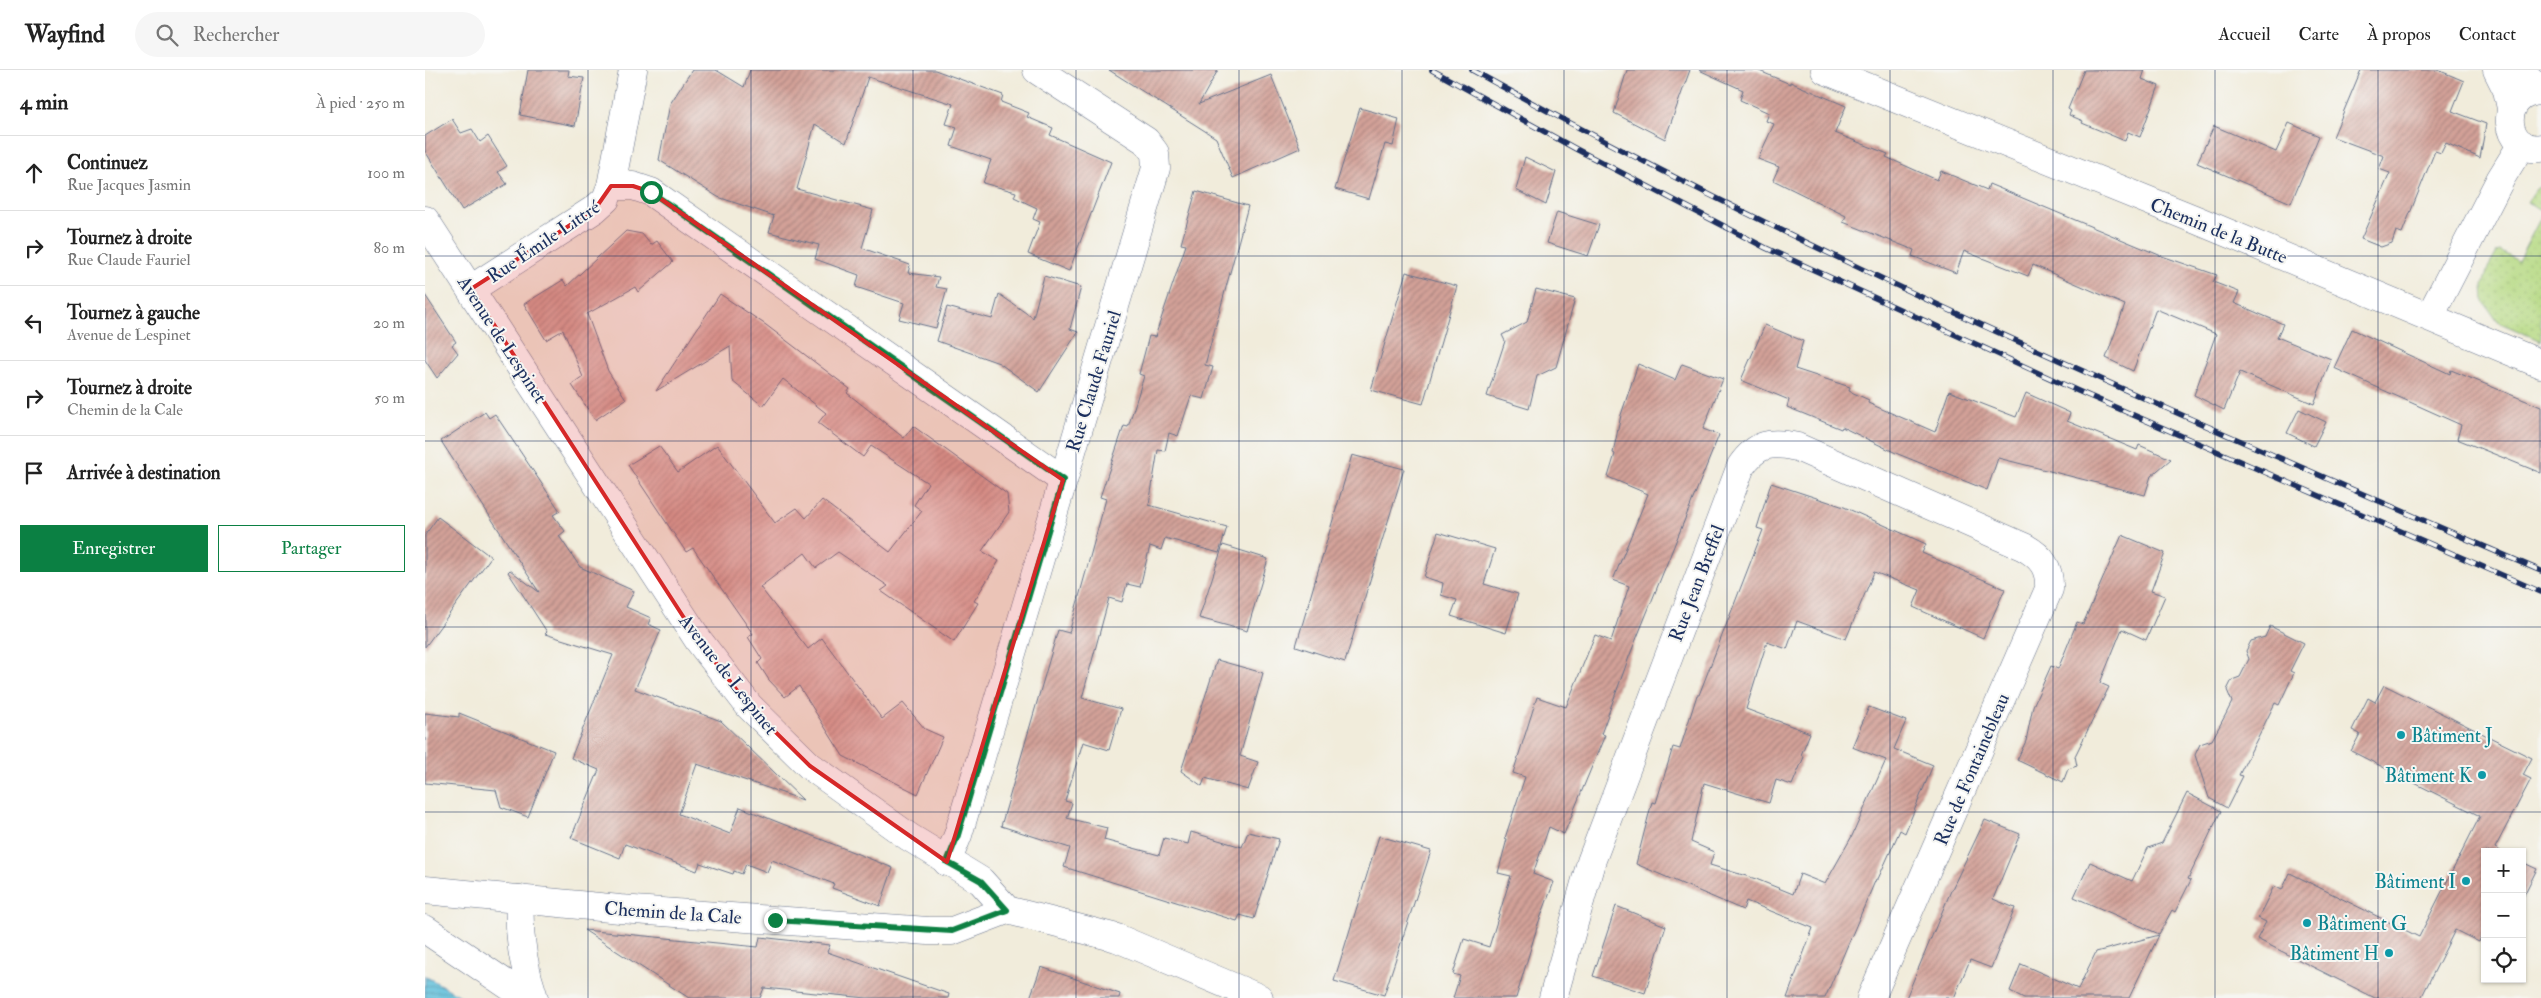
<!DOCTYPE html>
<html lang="fr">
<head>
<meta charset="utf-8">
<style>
  :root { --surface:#fff; --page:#f6f6f6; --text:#222; --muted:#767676; --line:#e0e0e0; --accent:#0b8043 }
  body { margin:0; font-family:"IM FELL Double Pica",serif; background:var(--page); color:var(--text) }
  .controls { position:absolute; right:15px; bottom:15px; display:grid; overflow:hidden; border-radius:0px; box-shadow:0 1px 4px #0004 }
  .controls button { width:45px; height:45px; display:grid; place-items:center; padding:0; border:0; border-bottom:1px solid var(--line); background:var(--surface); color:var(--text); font:25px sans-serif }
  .stop { position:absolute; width:15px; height:15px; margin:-11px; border:4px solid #0b8043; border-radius:50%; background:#fff }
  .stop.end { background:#0b8043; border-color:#fff; box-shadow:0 1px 5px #0008 }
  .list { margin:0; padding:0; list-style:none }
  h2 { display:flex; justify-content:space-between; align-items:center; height:65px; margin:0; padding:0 20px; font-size:21px }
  h2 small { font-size:16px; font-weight:400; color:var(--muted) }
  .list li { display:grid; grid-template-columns:32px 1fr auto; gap:15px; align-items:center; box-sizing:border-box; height:75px; padding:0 20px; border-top:1px solid var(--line) }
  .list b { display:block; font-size:19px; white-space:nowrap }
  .list p { margin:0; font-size:16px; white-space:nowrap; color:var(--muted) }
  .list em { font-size:16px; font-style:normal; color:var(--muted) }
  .actions { display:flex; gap:10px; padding:15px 20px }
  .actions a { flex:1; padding:11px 0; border:1px solid var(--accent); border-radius:0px; text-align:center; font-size:18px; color:var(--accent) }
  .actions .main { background:var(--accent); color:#fff }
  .icon { flex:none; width:28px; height:28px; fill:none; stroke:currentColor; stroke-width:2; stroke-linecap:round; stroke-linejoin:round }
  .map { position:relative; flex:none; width:2116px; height:928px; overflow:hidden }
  header { display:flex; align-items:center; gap:30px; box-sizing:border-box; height:70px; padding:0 25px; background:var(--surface); border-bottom:1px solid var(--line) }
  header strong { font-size:24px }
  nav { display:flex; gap:28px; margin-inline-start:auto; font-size:18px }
  .search { width:350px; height:45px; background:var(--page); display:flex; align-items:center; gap:12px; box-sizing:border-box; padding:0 18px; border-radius:28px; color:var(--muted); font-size:19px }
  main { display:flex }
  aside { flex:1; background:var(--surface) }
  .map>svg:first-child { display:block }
</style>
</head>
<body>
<header>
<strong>Wayfind</strong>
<div class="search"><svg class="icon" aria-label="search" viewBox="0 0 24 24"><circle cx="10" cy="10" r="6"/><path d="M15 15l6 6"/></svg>Rechercher</div>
<nav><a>Accueil</a><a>Carte</a><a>À propos</a><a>Contact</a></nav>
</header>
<main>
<aside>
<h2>4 min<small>À pied · 250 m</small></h2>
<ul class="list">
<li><svg class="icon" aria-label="ahead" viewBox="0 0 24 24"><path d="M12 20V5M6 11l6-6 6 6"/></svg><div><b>Continuez</b><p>Rue Jacques Jasmin</p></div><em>100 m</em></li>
<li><svg class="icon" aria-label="right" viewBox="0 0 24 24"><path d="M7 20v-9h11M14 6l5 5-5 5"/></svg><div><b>Tournez à droite</b><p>Rue Claude Fauriel</p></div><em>80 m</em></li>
<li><svg class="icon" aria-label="left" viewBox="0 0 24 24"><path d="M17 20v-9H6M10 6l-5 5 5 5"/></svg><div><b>Tournez à gauche</b><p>Avenue de Lespinet</p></div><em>20 m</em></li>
<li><svg class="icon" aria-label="right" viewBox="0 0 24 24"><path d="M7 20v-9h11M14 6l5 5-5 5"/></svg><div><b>Tournez à droite</b><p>Chemin de la Cale</p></div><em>50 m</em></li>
<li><svg class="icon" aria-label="arrive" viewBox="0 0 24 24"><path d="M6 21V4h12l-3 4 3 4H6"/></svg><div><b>Arrivée à destination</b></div></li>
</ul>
<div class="actions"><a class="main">Enregistrer</a><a>Partager</a></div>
</aside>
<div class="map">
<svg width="2116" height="928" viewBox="0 0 2116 928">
  <defs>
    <pattern id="park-dots" width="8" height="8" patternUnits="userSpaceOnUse" patternTransform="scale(1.25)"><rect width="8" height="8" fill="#b5d981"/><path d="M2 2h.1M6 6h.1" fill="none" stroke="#9bbb72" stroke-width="1.8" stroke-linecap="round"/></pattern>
    <pattern id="water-rules" width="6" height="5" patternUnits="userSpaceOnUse" patternTransform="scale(1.25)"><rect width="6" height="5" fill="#5cbeda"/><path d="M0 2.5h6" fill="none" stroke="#4b9bb4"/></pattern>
    <pattern id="building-hatch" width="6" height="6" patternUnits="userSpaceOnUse" patternTransform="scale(1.25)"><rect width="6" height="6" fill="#d3a198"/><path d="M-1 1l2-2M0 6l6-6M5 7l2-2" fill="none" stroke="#aa847f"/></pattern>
  </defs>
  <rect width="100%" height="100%" fill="#f6f6f2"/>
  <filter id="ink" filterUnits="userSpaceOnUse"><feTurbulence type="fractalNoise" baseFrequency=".02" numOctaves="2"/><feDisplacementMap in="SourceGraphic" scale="10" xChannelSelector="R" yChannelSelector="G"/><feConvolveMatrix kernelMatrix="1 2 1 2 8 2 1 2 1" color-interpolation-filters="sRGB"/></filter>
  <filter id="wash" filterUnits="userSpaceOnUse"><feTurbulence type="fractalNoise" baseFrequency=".0096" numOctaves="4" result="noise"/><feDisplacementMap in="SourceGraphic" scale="20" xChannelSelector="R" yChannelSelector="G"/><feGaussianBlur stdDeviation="1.12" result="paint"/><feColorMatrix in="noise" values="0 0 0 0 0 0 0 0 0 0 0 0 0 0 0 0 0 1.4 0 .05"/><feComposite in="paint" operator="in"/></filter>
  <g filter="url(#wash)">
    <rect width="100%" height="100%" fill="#f1ecdb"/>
    <path fill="url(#park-dots)" stroke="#688470" d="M2116,116V141L2102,132L2111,119Z
      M2116,147V271L2073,252L2059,232L2058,215L2063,198L2072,182L2075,181L2093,191Z"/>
    <path fill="url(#water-rules)" stroke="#3c769c" d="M0,905V906L39,928H0Z"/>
    <g id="blocks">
      <path fill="url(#building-hatch)" d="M103,0H144L143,6L159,8L150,56L95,45Z
        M267,0H291L319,17L325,0H510L578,25L576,32L604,43L602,47L628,58L625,65L686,92L644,201L603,184L615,152L608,149L612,138L589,127L591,122L558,113L566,90L526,76L532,57L521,54L528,34L443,7L421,73L390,54L372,119L448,140L437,178L485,195L483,203L514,207L511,217L522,219L511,258L474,249L479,233L431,217L434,205L390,189L394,175L344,162L349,146L293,127L234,90L245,34Z
        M684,0H793L774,34L846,5L875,78L808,108L791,68Z
        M1202,0H1265L1240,69L1189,43Z
        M1274,0H1332L1365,14V12L1421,36L1410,63L1463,84L1461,87L1512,110L1516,101L1562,120L1564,114L1734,185L1792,205L1788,212L1814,222L1809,233L1858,254L1852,267L1906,289L1889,334L1815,302L1799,340L1769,325L1791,264L1731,239L1708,301L1681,288L1700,235L1608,195L1603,206L1539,181L1531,203L1487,186L1489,180L1418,152L1421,146L1348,110L1354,97L1333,89L1349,54L1341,51L1344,43L1315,30L1318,20Z
        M1659,0H1720L1717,9L1734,16L1715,67L1703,62L1700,71L1657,53L1658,51L1644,45L1646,41L1643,39Z
        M1936,0H2013L2039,11L2027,41L2061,54L2055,88L2021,73L2016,83L2010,81L1977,163L1971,161L1967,173L1956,177L1936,169L1965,103L1954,99L1959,86L1908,67Z
        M935,38L974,49L968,76L960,74L944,129L910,119Z
        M27,49L36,63L47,59L55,72L63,66L82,96L73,102L82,114L37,140L0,81V66Z
        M1864,53L1894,66L1866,133L1772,93L1789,56L1851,82Z
        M1100,87L1131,102L1121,135L1091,120Z
        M771,121L823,136L780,295L788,297L779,329L766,326L753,366L744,363L740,381L733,380L724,435L802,457L794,483L740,468L736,480L725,476L715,517L702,514L697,532L684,528L657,628L696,639L684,680L658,672L640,731L647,733L642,748L682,758L679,770L734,785L739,768L763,774L766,762L817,777L823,762L854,769L829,849L815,845L812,851L639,797L645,778L576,756L633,560L644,563L681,429L675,427L699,356L703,357L719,306L714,304L724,266L730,267L761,175L756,174Z
        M1132,142L1174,155L1163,186L1122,173Z
        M201,161L217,164L226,175L232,171L248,192L213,222L210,217L162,244L183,301L201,329L170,350L147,315L158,307L138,260L121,270L99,234L138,210L142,216Z
        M981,202L1032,216L998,334L946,320Z
        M619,206L656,217L645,259L653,262L614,322L574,293L512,271L522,237L567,249L574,224L608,248Z
        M1111,219L1150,229L1131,297L1112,306L1104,339L1062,326L1080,271L1077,265L1102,252Z
        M295,224L341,255L425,319L422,323L479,368L488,356L582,424L584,442L557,481L574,491L549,531L553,533L529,572L456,521L463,516L413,482L391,498L380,483L335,517L383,579L397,568L457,649L478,633L500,659L518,667L493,724L418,686L374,616L360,627L344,610L333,593L337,589L323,567L328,564L268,478L261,482L203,395L234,376L253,402L292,375L350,453L372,438L381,448L397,430L465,482L497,441L489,435L503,413L446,376L438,387L393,353L401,343L358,309L338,336L307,311L305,276L231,321Z
        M0,225L31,272L27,275L33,283L12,308L0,290Z
        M1340,255L1378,271L1370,299L1425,317L1424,321L1444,330L1443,333L1510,362L1524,321L1591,347L1601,323L1645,343L1642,351L1712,380L1714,375L1746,389L1726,406L1720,425L1573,388L1562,420L1473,384L1417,357L1416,359L1362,337L1364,330L1316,310Z
        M1927,259L2025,304L2026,300L2116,337V403L2032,369L2036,355L1909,298Z
        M1213,294L1250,310L1257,294L1298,309L1278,359L1294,365L1204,587L1176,664L1180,665L1139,764L1124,757L1108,804L1129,812L1113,854L1091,928H1028L1035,906L1028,904L1039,869L1064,877L1086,806L1073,803L1082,769L1080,768L1100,707L1088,703L1112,627L1141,637L1170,565L1186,571L1204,516L1188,510L1223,424L1183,407L1190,384L1188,383L1196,345Z
        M1874,339L1901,352L1889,376L1862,363Z
        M60,342L64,348L70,344L135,441L128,445L140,461L134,466L155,497L209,521L201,537L226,548L223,554L236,560L210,619L296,651L378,730L272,694L254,744L305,764L315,737L468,798L455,836L407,818L409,814L347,790L342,802L321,794L317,804L309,801L308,804L275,793L272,801L200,774L195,788L146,768L174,700L146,688L188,585L120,564L122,562L83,502L85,500L114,522L16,371Z
        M927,385L979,399L920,592L871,576Z
        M1346,413L1419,437L1501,474L1497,483L1580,519L1558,568L1488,537L1495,520L1449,502L1421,569L1372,551L1362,579L1342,572L1321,639L1385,663L1376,685L1379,687L1367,715L1351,710L1344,733L1279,713L1266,772L1289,782L1285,795L1331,809L1368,824L1375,804L1400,814L1427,766L1461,690L1427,677L1444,637L1481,651L1469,679L1508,695L1480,763L1475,760L1453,809H1451L1400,928H1362L1388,858L1321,831L1318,840L1211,794L1227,732L1231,733L1248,677L1255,679L1272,625H1274L1338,460L1332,458Z
        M13,447L66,487L0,577V465Z
        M1013,462L1070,479L1059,514L1093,524L1081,563L1026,546L1032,530L1016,525L1018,513L999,507Z
        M1697,465L1740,483L1726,521L1740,526L1721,570L1697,559L1675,613L1684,617L1650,686L1652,696L1643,699L1638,712L1592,690L1601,671L1608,636L1626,596L1633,599L1652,552L1658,554Z
        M798,475L843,489L822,561L774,548Z
        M1845,556L1879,573L1865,601L1869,603L1854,635L1850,633L1814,705L1818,706L1802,738L1784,728L1770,685L1775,674L1787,670L1801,644L1807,632L1802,620L1807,610L1815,607L1824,589L1821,581L1826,571L1840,567Z
        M792,590L838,603L815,686L833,692L823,720L780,708L777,716L756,701Z
        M1959,615L2107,688L2098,705L2106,709L2070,778L2077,782H2060V866L2057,864L2054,872L2030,860L1996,928H1950L1832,869L1841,852L1833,848L1849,816L1857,820L1865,803L1994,867L2055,746L1926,681L1935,664L1927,660L1943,628L1950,632Z
        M0,643L34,647V643L129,681L103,747L76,737L71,720L0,713Z
        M1762,723L1796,741L1763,809L1766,810L1750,842L1747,840L1734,864L1649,827L1665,792L1707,811L1723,778L1737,773Z
        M1560,750L1595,764L1568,829L1590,838L1566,898L1545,890L1529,928H1481L1525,823Z
        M954,766L1006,781L959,925L909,911Z
        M2097,792L2112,799L2097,829Z
        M1191,836L1241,856L1220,923L1168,906Z
        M159,860L333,877L335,867L405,875L402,882L524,924L523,928H442L339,918L335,928H264Z
        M1734,865L1704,928H1599L1585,921L1596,894L1653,919L1671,882Z
        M616,897L695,924L694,928H605Z"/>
    </g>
  </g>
  <g filter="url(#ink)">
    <use href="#blocks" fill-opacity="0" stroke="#66718a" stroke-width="1"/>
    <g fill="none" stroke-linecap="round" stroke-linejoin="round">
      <g stroke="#66718a" stroke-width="29">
        <path id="street" d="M1400,0L1774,151L2116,294
          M186,116H208L226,122L638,410
          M46,219L170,139L181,129L186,116L208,0
          M2005,246L2076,108L2097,74
          M522,792L533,765L731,98L730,83L721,71L612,0
          M1128,928L1166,792L1316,396C1332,373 1346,371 1372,377L1599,477C1617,487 1625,498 1624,519L1446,928"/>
      </g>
      <g stroke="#66718a" stroke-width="29">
        <path id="secondary" d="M2072,0L2082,20L2086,38
          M2094,0L2116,20
          M2116,21C2071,22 2078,84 2116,78
          M0,150L274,571L324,636L385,696L484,767L556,811L582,840L692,868L834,928
          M0,820L195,839L503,861H527L582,840"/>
      </g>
      <g stroke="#66718a" stroke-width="29">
        <path id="primary" d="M95,829C93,863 98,896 109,928
          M0,859L102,928"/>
      </g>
      <use href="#street" stroke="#fff" stroke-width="28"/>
      <use href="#secondary" stroke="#fff" stroke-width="28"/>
      <use href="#primary" stroke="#fff" stroke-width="28"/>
      <g stroke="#1b2f5e" stroke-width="5.5">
        <path id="rail" d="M1007,0L1151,79L1341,178L1653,321L2116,522
          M1047,0C1392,191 1755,345 2116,501"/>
      </g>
      <use href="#rail" stroke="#f6f6f2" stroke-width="4" stroke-dasharray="11" stroke-linecap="butt"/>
    </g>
  </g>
  <g fill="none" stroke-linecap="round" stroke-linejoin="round" filter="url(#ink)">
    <path stroke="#0b8043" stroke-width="6" d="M226,122L638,410L533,765L522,792L556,811L582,840L527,861L350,850"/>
  </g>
  <path fill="#d62828" fill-opacity="0.2" stroke="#d62828" stroke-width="4" stroke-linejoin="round" d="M186,116H208L226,122L638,410L522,792L385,696L324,636L274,571L46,219L170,139Z"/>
  <path fill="none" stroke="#1b2f5e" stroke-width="1" stroke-opacity="0.55" d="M163,0V928M326,0V928M488,0V928M651,0V928M814,0V928M977,0V928M1139,0V928M1302,0V928M1465,0V928M1628,0V928M1790,0V928M1953,0V928M0,186H2116M0,371H2116M0,557H2116M0,742H2116"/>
  <g fill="#0f9aa8" stroke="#f6f6f2" stroke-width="2">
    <circle cx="1976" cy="665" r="5"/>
    <circle cx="2057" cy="705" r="5"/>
    <circle cx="2041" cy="811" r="5"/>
    <circle cx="1882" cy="853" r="5"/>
    <circle cx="1964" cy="883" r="5"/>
  </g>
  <g text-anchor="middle" stroke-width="4" stroke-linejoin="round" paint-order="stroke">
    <g font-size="19" fill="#1b2f5e" stroke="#f6f6f2">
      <text transform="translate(1794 160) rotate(22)" y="7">Chemin de la Butte</text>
      <text transform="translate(118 171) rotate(-34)" y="7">Rue Émile Littré</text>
      <text transform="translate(78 269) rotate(57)" y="7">Avenue de Lespinet</text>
      <text transform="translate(668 311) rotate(-73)" y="7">Rue Claude Fauriel</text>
      <text transform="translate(1271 513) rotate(-69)" y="7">Rue Jean Breffel</text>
      <text transform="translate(304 604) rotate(52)" y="7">Avenue de Lespinet</text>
      <text transform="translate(1546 699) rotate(-67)" y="7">Rue de Fontainebleau</text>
      <text transform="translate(248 842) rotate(4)" y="7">Chemin de la Cale</text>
    </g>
    <g font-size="19" fill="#0d838f" stroke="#f6f6f2" text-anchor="end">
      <text x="1986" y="672" text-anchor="start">Bâtiment J</text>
      <text x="2047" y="712">Bâtiment K</text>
      <text x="2031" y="818">Bâtiment I</text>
      <text x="1892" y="860" text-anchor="start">Bâtiment G</text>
      <text x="1954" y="890">Bâtiment H</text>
    </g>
  </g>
</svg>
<div class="controls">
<button>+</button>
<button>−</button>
<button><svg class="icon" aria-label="locate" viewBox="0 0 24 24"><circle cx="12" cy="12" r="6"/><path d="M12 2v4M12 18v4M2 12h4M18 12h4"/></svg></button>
</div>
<div class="stop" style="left:226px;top:122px"></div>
<div class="stop end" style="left:350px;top:850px"></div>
</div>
</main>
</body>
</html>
